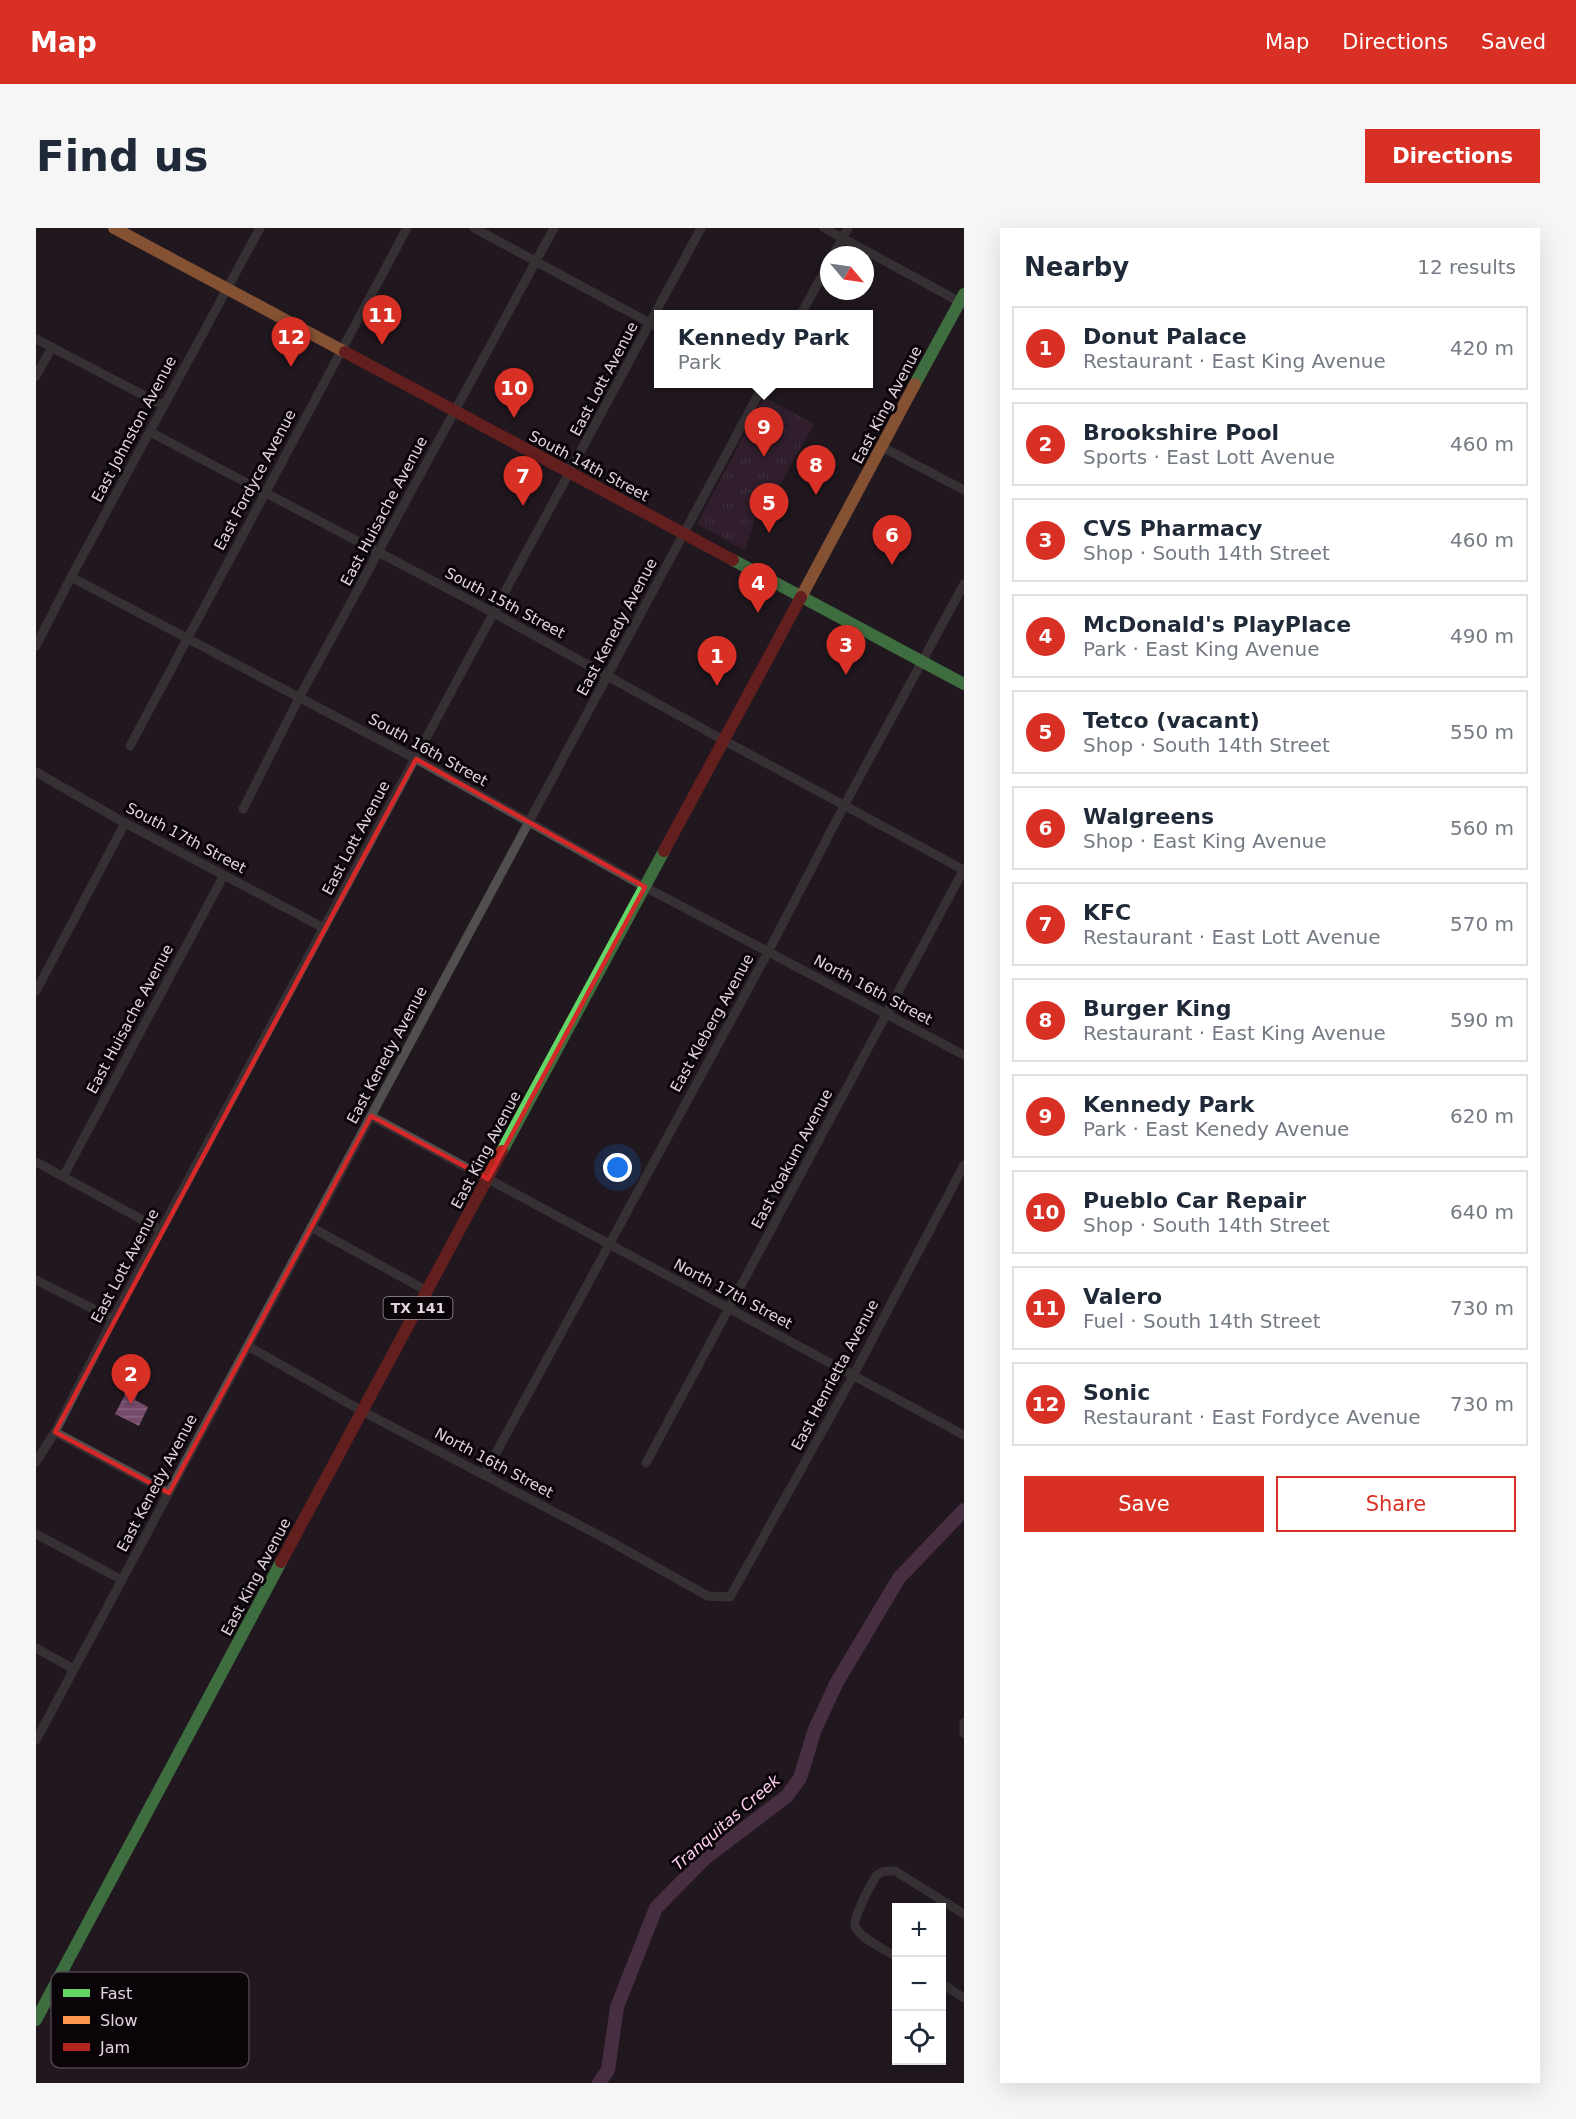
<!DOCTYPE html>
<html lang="en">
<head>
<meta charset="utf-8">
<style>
  :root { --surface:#fff; --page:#f6f6f7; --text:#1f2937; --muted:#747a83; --line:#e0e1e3; --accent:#d93025 }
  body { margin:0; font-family:"DejaVu Sans",sans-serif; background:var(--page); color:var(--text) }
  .controls { position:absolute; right:18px; bottom:18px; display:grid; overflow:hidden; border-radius:0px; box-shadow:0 6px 24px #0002 }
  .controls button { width:54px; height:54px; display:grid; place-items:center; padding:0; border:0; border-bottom:2px solid var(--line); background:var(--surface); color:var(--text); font:30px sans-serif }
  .compass { position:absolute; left:784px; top:18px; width:54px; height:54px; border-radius:50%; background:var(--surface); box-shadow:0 6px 24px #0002; rotate:119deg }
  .you { position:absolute; left:582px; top:940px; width:21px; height:21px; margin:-15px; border:4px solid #fff; border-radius:50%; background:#1a73e8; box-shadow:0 0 0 9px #1a73e833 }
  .badge { display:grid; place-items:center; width:39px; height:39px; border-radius:50%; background:var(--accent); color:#fff; font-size:20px; font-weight:700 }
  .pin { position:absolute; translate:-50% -50px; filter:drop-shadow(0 2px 3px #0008) }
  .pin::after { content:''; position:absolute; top:32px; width:21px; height:18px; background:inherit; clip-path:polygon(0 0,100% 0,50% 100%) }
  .popup { position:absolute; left:618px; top:82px; width:219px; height:78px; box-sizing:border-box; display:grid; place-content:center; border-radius:0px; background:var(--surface); filter:drop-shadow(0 2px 4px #0005); font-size:20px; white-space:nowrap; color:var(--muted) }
  .popup b { font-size:22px; color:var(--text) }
  .popup::after { content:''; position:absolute; left:50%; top:100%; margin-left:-12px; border:12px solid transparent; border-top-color:var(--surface) }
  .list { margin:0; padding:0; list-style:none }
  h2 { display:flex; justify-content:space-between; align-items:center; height:78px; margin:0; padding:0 24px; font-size:26px }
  h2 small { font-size:20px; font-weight:400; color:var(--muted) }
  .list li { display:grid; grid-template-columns:39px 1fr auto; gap:18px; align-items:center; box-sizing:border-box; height:84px; margin:0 12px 12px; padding:0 12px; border:2px solid var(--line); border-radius:0px }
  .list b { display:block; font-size:22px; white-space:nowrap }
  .list p { margin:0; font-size:20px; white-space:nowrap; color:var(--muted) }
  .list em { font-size:20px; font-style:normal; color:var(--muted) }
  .actions { display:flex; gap:12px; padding:18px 24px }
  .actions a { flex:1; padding:14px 0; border:2px solid var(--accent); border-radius:0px; text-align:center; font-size:21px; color:var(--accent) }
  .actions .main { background:var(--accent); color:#fff }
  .icon { flex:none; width:33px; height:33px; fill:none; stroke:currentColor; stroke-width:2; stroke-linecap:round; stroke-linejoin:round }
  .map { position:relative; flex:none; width:928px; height:1855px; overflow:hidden; border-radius:0px }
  header { display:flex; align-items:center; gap:36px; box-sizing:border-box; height:84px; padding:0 30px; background:var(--accent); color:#fff }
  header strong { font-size:28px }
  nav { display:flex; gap:33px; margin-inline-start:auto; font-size:21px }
  .intro { display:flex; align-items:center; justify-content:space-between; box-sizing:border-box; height:144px; padding:0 36px }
  h1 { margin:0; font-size:42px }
  .button { padding:15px 27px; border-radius:0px; background:var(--accent); color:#fff; font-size:21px; font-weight:700 }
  main { display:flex; gap:36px; padding:0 36px }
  aside { flex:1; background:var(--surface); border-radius:0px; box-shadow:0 6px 24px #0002 }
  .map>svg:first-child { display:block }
</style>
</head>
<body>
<header>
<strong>Map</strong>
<nav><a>Map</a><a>Directions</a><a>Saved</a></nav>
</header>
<div class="intro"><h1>Find us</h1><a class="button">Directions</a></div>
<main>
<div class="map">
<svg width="928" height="1855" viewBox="0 0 928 1855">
  <defs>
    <pattern id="park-tufts" width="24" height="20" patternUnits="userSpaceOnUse" patternTransform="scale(1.5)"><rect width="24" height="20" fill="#43263c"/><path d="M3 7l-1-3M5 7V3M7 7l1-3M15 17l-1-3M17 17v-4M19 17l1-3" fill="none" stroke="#5e4558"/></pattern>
    <pattern id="water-rules" width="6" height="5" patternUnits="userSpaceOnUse" patternTransform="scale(1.5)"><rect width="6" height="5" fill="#774b6c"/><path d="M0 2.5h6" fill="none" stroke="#8a6481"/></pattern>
  </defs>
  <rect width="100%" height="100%" fill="#21181f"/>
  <path fill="url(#park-tufts)" d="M728,169L778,196L741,262C721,270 716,303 709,322L661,296Z"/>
  <path fill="url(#water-rules)" d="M95,1155L104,1160L99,1172L112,1179L103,1198L79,1186Z"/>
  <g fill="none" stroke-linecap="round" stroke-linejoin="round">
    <path stroke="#774b6c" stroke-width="14" d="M563,1855L572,1842L581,1779L620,1680L668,1631L751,1568L764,1550L779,1501L801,1454L863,1350L928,1282"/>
    <path stroke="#514f4e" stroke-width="9" d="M438,0L623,100
      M788,0L928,76
      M797,27L812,0
      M765,86L793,35
      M0,111L128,178
      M0,148L16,119
      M114,204L458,385L689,513L928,642
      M846,219L928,262
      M35,349L380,531L609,659L928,827
      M0,418L35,349L224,0
      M94,518L371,0
      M0,544L89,595L288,700
      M207,581L263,470L518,0
      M0,763L89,595
      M335,888L928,1207
      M0,934L125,1002
      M27,949L188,647
      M275,999L391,1063
      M0,1052L77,1091
      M212,1118L326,1183L570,1311L672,1368L694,1369L817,1148L928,937
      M19,1204L133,1265
      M0,1234L19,1204L77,1091L665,0
      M610,1235L928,641
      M448,1247L732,724L809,576L928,356
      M0,1306L86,1352
      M0,1420L38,1441
      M928,1495V1505
      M0,1512L728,156
      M861,1729C850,1722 823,1710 819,1698C817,1690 835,1655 841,1647C847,1642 852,1643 859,1643L928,1686
      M906,1756L928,1770"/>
    <path stroke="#63d668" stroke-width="12" d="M879,156L928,66
      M697,332L928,456
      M466,923L628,623
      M0,1792L245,1334"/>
    <path stroke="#ff974d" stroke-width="12" d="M78,0L309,124
      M765,369L879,156"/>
    <path stroke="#b3261e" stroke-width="12" d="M309,124L697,332
      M628,623L765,369
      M245,1334L466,923"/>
  </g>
  <path d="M0 0H928V1855H0ZM380,531L609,659L452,951L335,888L133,1265L19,1204Z" fill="#21181f" fill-opacity=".55" fill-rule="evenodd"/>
  <path fill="none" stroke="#d62828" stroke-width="4.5" stroke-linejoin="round" d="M380,531L609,659L452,951L335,888L133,1265L19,1204Z"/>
  <g text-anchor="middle" stroke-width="6" stroke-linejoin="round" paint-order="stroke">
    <rect fill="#0a0408" stroke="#a0969d" stroke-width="1.5" x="347.5" y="1069" width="69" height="22" rx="4.5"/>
    <g font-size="14" font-weight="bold" fill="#e0d4dd">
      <text x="382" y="1085">TX 141</text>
    </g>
    <g font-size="15" fill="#e0d4dd" stroke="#0a0408">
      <text transform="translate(568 151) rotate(-62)" y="5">East Lott Avenue</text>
      <text transform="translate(851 177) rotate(-62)" y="5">East King Avenue</text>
      <text transform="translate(98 201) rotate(-62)" y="5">East Johnston Avenue</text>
      <text transform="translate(553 238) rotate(28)" y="5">South 14th Street</text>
      <text transform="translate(219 252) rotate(-62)" y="5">East Fordyce Avenue</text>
      <text transform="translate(348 283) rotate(-62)" y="5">East Huisache Avenue</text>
      <text transform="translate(469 375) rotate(28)" y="5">South 15th Street</text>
      <text transform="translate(581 399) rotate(-62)" y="5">East Kenedy Avenue</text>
      <text transform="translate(392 522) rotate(29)" y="5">South 16th Street</text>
      <text transform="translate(150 610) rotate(28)" y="5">South 17th Street</text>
      <text transform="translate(320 610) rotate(-62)" y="5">East Lott Avenue</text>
      <text transform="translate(837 762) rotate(28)" y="5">North 16th Street</text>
      <text transform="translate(94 791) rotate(-62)" y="5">East Huisache Avenue</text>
      <text transform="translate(676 795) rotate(-61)" y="5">East Kleberg Avenue</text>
      <text transform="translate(351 827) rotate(-62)" y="5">East Kenedy Avenue</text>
      <text transform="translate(450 922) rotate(-62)" y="5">East King Avenue</text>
      <text transform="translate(756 931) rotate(-62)" y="5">East Yoakum Avenue</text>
      <text transform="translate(89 1038) rotate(-62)" y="5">East Lott Avenue</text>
      <text transform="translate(697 1066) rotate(28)" y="5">North 17th Street</text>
      <text transform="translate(799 1147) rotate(-62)" y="5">East Henrietta Avenue</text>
      <text transform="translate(458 1235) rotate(28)" y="5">North 16th Street</text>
      <text transform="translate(121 1255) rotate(-62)" y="5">East Kenedy Avenue</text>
      <text transform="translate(220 1349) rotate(-62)" y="5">East King Avenue</text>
    </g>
    <g font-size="16" font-style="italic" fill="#fdcef0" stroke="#0a0408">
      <text transform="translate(690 1594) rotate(-41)" y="6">Tranquitas Creek</text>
    </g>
  </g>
  <rect x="15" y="1744" width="198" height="96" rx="9" fill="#0a0408" stroke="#4a4248" stroke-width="1.5"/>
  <rect x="27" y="1761" width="27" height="8" fill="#63d668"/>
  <rect x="27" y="1788" width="27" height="8" fill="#ff974d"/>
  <rect x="27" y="1815" width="27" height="8" fill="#b3261e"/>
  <g font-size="16" fill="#e0d4dd">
    <text x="64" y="1771">Fast</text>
    <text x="64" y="1798">Slow</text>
    <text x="64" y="1825">Jam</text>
  </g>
</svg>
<div class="controls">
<button>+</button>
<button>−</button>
<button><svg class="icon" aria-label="locate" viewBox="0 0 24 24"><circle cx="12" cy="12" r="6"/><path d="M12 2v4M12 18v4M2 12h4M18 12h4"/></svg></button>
</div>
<svg class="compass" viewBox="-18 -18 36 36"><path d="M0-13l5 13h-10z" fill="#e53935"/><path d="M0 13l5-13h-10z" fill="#747a83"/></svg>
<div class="you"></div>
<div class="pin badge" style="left:681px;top:458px">1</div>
<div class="pin badge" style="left:95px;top:1176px">2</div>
<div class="pin badge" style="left:810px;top:447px">3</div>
<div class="pin badge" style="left:722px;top:385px">4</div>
<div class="pin badge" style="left:733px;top:305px">5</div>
<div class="pin badge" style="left:856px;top:337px">6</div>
<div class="pin badge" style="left:487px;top:278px">7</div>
<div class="pin badge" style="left:780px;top:267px">8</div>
<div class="pin badge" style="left:728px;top:229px">9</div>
<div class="popup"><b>Kennedy Park</b>Park</div>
<div class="pin badge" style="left:478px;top:190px">10</div>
<div class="pin badge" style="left:346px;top:117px">11</div>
<div class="pin badge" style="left:255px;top:139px">12</div>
</div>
<aside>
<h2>Nearby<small>12 results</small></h2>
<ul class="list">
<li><span class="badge">1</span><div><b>Donut Palace</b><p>Restaurant · East King Avenue</p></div><em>420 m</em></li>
<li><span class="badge">2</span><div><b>Brookshire Pool</b><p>Sports · East Lott Avenue</p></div><em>460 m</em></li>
<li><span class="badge">3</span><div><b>CVS Pharmacy</b><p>Shop · South 14th Street</p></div><em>460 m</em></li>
<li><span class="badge">4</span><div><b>McDonald's PlayPlace</b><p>Park · East King Avenue</p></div><em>490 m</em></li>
<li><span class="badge">5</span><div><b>Tetco (vacant)</b><p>Shop · South 14th Street</p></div><em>550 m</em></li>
<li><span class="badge">6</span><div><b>Walgreens</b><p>Shop · East King Avenue</p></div><em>560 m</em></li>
<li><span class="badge">7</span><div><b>KFC</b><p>Restaurant · East Lott Avenue</p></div><em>570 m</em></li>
<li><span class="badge">8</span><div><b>Burger King</b><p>Restaurant · East King Avenue</p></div><em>590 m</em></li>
<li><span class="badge">9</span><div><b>Kennedy Park</b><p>Park · East Kenedy Avenue</p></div><em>620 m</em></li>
<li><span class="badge">10</span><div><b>Pueblo Car Repair</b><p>Shop · South 14th Street</p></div><em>640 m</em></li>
<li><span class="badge">11</span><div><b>Valero</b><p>Fuel · South 14th Street</p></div><em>730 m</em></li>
<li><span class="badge">12</span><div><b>Sonic</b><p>Restaurant · East Fordyce Avenue</p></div><em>730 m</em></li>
</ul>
<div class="actions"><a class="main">Save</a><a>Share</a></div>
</aside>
</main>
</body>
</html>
